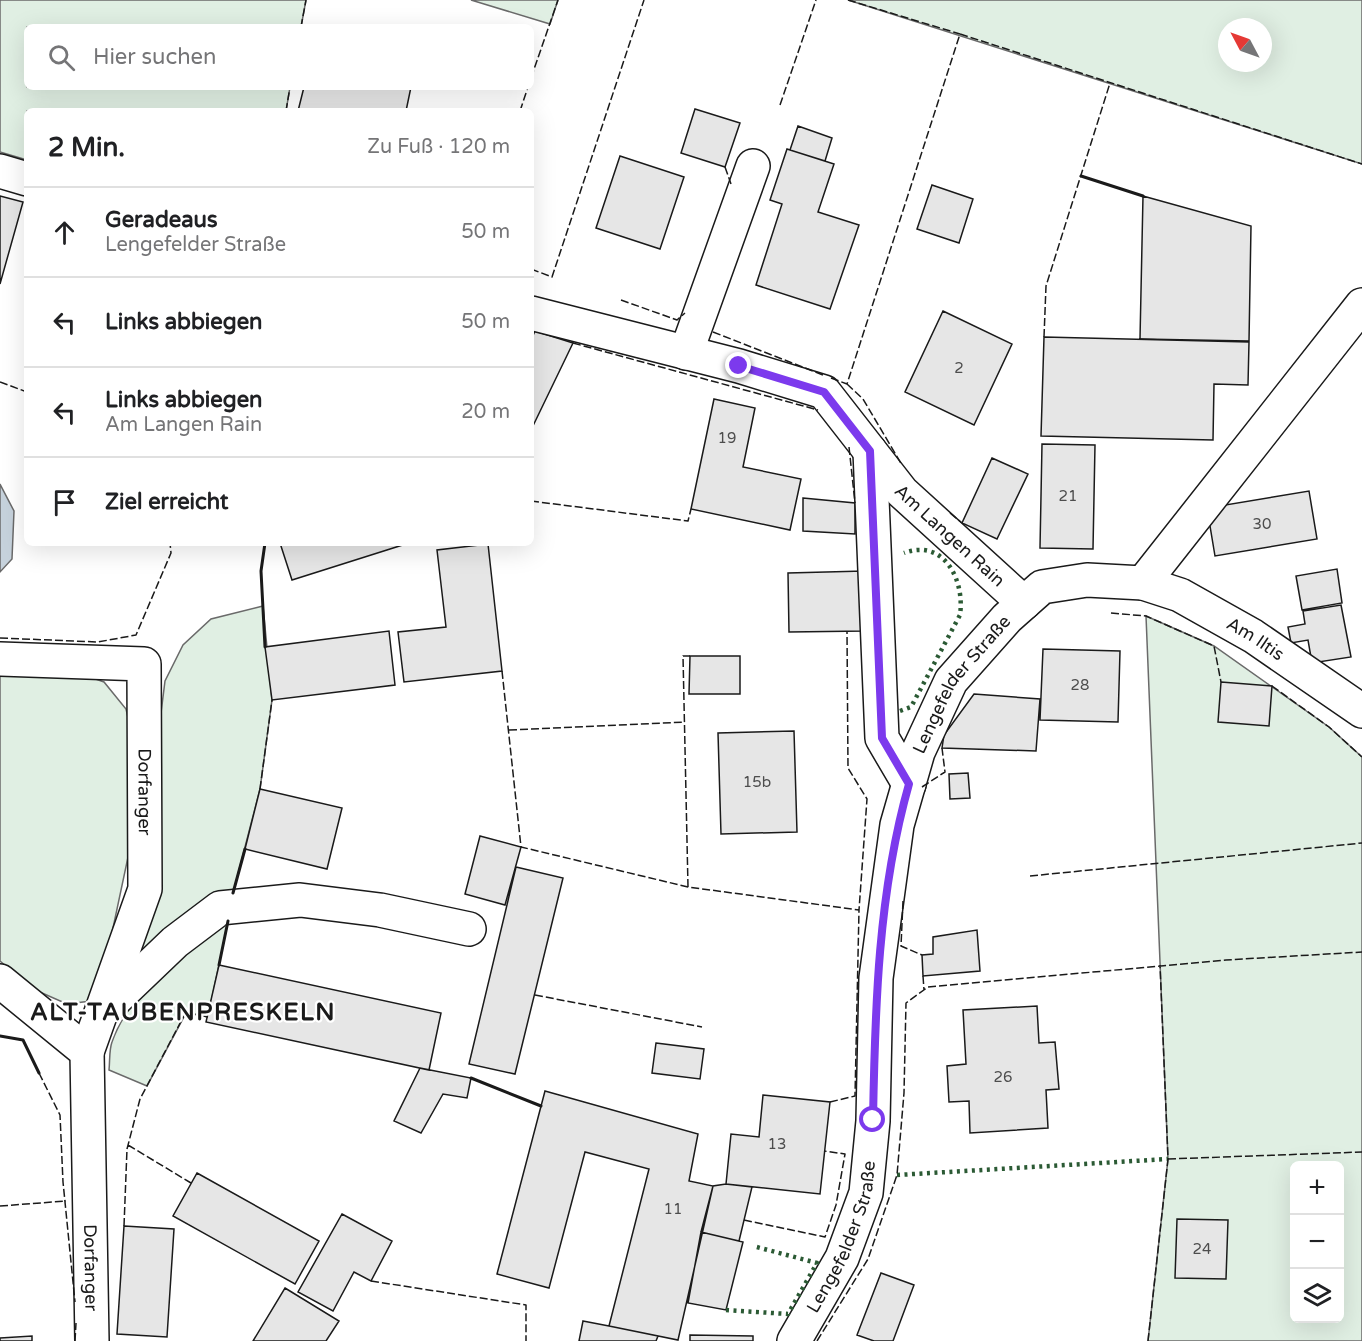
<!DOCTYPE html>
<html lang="de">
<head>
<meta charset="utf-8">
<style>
  :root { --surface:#fff; --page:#f6f6f6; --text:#202124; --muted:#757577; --line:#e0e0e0 }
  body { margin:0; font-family:"Varela Round",sans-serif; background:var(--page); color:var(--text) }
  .controls { position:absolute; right:18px; bottom:18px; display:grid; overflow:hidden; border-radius:9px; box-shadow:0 6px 24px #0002 }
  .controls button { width:54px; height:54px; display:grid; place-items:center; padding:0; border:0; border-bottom:2px solid var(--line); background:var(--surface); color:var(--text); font:30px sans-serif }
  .compass { position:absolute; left:1218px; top:18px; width:54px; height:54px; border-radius:50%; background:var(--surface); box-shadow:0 6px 24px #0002; rotate:311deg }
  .stop { position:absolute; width:18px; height:18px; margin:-14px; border:4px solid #7c3aed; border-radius:50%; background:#fff }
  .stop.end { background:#7c3aed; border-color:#fff; box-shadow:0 2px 6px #0008 }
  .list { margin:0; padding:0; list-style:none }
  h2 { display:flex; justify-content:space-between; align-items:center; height:78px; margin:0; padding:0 24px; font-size:26px }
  h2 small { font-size:20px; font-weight:400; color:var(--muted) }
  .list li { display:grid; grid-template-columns:39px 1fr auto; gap:18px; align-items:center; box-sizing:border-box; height:90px; padding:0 24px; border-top:2px solid var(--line) }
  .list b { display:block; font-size:22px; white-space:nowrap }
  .list p { margin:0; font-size:20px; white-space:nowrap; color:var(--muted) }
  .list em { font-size:20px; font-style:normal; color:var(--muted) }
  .icon { flex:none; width:33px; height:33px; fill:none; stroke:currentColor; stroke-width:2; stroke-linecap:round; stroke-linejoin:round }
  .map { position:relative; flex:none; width:1362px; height:1341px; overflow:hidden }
  .search { position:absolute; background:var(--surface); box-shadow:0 6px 24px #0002; left:24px; top:24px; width:510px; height:66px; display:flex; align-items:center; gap:15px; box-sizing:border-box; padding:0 21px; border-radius:9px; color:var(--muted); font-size:22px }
  .panel { position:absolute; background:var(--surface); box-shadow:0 6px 24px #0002; left:24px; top:108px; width:510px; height:438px; border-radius:9px }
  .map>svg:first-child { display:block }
</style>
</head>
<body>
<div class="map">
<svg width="1362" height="1341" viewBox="0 0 1362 1341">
  <rect width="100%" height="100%" fill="#fff"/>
  <path fill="#e0efe3" stroke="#6a6a6a" stroke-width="1.5" fill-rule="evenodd" d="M0,0H306L301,27H27V87H290L286,111H27V160L0,152Z
    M471,0H558L550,24Z
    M848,0H1362V164ZM1227,27H1263V63H1227Z
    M263,606L272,700L260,789L232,897L128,978L165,681L183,645L211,619Z
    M1146,616L1214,646L1329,727L1362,757V1341H1148L1168,1159ZM1294,1166H1340V1318H1294Z
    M0,667L68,669L104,682L126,709L131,730V843L102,980L91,1001L67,1004L33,989L0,961Z
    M229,917L208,1017L186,1013L147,1086L109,1070C110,1061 109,1050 112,1042C130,990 187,949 229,917Z"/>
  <path fill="#c6d2dc" stroke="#6a6a6a" stroke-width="1.5" d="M0,484L14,511L12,559L0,572Z"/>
  <path fill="#e6e6e6" stroke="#1a1a1a" stroke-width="1.5" d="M304,87H411L406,111H298Z
    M695,109L740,123L725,167L681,153Z
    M798,126L832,138L825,161L790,150Z
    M787,149L834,164L818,212L859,225L830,309L756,285L782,204L770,200Z
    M620,156L684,177L660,249L596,228Z
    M932,185L973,199L959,243L917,229Z
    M0,196L23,202L0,284Z
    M1143,196L1251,226L1249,341L1140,339Z
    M943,311L1012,344L974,425L905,392Z
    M535,331L573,343L531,430V340Z
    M1044,337L1249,342L1248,385L1214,384L1213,440L1041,436Z
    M714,399L755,408L743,467L801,479L790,530L691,509Z
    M1042,444L1095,445L1093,549L1040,548Z
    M992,458L1028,474L997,539L962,523Z
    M1309,491L1317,539L1215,556L1207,508Z
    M803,498L855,503V534L803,531Z
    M280,543H409L292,580Z
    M488,544L502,671L404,682L398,632L446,627L437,550Z
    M1337,569L1342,603L1302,610L1296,576Z
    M864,571L865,631L789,632L788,573Z
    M1341,605L1351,657L1312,663L1308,640L1291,643L1288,627L1305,624L1303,611Z
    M389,631L395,685L272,700L265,647Z
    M1043,649L1120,651L1118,722L1040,720Z
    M690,656H740V694H689Z
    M1221,682L1272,686L1269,726L1218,722Z
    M974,694L1040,699L1036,751L942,748L944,735Z
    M794,731L797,832L721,834L718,733Z
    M968,773L970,798L950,799L949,774Z
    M260,789L342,808L327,869L245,849Z
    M480,836L521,847L505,905L465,894Z
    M516,867L563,878L515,1074L469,1064Z
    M977,930L980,971L923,976L922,955L933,954V937Z
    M219,965L441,1013L429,1070L206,1022Z
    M1037,1006L1039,1043L1055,1042L1059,1089L1046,1090L1048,1128L970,1133L969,1101L949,1102L947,1066L966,1064L963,1010Z
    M656,1043L704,1049L700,1079L652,1073Z
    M420,1068L471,1078L467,1098L443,1094L421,1133L394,1121Z
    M545,1091L698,1134L689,1181L713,1186L678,1340L609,1326L649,1169L585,1152L549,1288L497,1274Z
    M763,1095L830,1102L820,1194L726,1184L731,1134L759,1137Z
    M197,1173L319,1241L295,1284L173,1216Z
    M726,1184L752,1187L739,1241L701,1232L713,1186Z
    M342,1214L392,1241L371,1281L354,1272L333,1311L298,1292Z
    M1177,1219L1228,1220L1226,1279L1175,1278Z
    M124,1226L174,1229L167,1337L117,1334Z
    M701,1232L743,1242L726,1310L688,1303Z
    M881,1273L914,1285L893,1341H874L857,1335Z
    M285,1288L339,1321L326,1341H253Z
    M583,1321L609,1326L658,1336L656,1341H579Z
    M690,1335L753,1336V1341H690Z
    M32,1336V1341H0V1338Z"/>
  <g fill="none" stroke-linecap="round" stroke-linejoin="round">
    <g stroke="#1a1a1a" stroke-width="36">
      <g id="minor">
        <path d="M0,171L27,179"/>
        <path id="s1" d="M531,313L739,366L824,392L902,492L1024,603"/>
        <path d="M686,353L753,166"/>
        <path d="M870,451L882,738L909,784"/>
        <path d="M1143,583L1362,305"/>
        <path id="s2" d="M0,659L144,664L145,889L87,1052"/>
        <path id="s3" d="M0,981L87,1052L92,1341"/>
        <path d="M105,1009L175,942L220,908L300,900L380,910L469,929"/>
        <path id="s4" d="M794,1341L842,1258L866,1193L873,1121L876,978L897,825L918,752L951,681L1007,618L1042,587L1087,580L1143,583L1180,595L1253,636L1362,711"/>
      </g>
    </g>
    <use href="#minor" stroke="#fff" stroke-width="33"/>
    <path stroke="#2b5a34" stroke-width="4.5" stroke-dasharray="3 4.5" stroke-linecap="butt" d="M900,711L911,707L960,615C965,580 944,538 904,553
      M897,1175L1168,1159
      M726,1310L788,1314L817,1263L753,1246"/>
    <path stroke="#1a1a1a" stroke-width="1.5" stroke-dasharray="8 3" stroke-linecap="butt" d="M848,0L960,34
      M301,27L306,0
      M531,78L558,0
      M780,105L816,0
      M286,111L290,87
      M520,111L528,87
      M725,167L731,184
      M531,269L552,277L644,0
      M621,300L677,320L685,313
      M713,332L823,375
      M1044,337L1046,286L1110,83
      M573,343L818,410
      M831,378L847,384L960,34L1362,164
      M0,382L27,392
      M847,384L863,399L902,465
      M849,447L855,503
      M531,501L688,521L691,509
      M950,513L962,523
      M1111,613L1146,616L1214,646L1221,682
      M0,638L98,642L136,635L171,553L170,543
      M502,671L521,847L688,887L859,910L867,799L848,768L847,631
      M1272,686L1329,727L1362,757
      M509,730L685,722
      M922,787L945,772L942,748
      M260,789L272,700
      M1030,876L1362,843
      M688,887L683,656H690
      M903,901L901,946L922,955
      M923,976L924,990
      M535,995L702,1027
      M39,1073L60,1115L63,1182L75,1302
      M830,1102L855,1096L859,910
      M128,1145L191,1183
      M1168,1159L1362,1152
      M0,1206L66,1201
      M744,1220L825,1237L836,1205L845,1154L824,1151
      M124,1226L127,1149L140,1099L186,1012L208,1017
      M371,1281L526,1305V1341
      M75,1341L76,1323
      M817,1341L868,1259L897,1175L904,1093L906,1003L928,987L1226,960L1362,952
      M1148,1341L1168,1159L1160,965"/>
    <path stroke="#1a1a1a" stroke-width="3" d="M1081,176L1143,196
      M265,543L261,571L265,647
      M233,893L245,849
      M219,965L228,921
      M0,1036L23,1040L39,1073
      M471,1078L541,1106"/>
  </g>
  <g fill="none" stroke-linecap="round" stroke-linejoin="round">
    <path stroke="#7c3aed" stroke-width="8" d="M739,366L824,392L870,451L882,738L909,784C878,893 875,1008 873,1120"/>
  </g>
  <g text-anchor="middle" stroke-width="4.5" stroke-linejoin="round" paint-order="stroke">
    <g font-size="15" fill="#4d4d4d">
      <text x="959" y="373">2</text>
      <text x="727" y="443">19</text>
      <text x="1068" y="501">21</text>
      <text x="1262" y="529">30</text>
      <text x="1080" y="690">28</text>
      <text x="757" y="787">15b</text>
      <text x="1003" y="1082">26</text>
      <text x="777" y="1149">13</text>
      <text x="673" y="1214">11</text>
      <text x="1202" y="1254">24</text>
    </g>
    <g font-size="18" fill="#1a1a1a" stroke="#fff">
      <text dy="6" stroke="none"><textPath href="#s1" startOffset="495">Am Langen Rain</textPath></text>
      <text dy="6" stroke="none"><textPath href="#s4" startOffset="1048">Am Iltis</textPath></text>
      <text dy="6" stroke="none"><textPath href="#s4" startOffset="692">Lengefelder Straße</textPath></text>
      <text dy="6" stroke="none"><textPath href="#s2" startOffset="272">Dorfanger</textPath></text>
      <text dy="6" stroke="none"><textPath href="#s4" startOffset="116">Lengefelder Straße</textPath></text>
      <text dy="6" stroke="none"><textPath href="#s3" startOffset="328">Dorfanger</textPath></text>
    </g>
    <g font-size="24" font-weight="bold" letter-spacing="1.5" fill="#1a1a1a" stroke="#fff">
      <text x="183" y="1020">ALT-TAUBENPRESKELN</text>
    </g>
  </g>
</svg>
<div class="controls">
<button>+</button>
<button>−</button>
<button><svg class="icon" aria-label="layers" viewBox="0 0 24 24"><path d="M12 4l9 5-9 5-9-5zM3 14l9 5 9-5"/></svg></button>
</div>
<svg class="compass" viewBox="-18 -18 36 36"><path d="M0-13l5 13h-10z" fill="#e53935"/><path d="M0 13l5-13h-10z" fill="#757577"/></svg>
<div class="stop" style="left:873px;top:1120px"></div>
<div class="stop end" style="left:739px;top:366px"></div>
<div class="search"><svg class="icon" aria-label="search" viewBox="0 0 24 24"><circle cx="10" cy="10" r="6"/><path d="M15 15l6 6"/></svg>Hier suchen</div>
<section class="panel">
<h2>2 Min.<small>Zu Fuß · 120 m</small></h2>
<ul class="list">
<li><svg class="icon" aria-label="ahead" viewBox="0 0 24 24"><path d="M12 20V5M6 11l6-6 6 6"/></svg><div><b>Geradeaus</b><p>Lengefelder Straße</p></div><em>50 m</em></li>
<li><svg class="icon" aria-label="left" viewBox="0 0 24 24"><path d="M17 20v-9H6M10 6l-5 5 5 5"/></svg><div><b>Links abbiegen</b></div><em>50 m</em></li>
<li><svg class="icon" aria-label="left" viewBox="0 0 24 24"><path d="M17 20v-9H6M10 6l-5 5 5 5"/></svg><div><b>Links abbiegen</b><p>Am Langen Rain</p></div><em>20 m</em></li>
<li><svg class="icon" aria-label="arrive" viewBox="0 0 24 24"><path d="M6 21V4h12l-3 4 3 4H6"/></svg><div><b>Ziel erreicht</b></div></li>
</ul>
</section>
</div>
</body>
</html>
